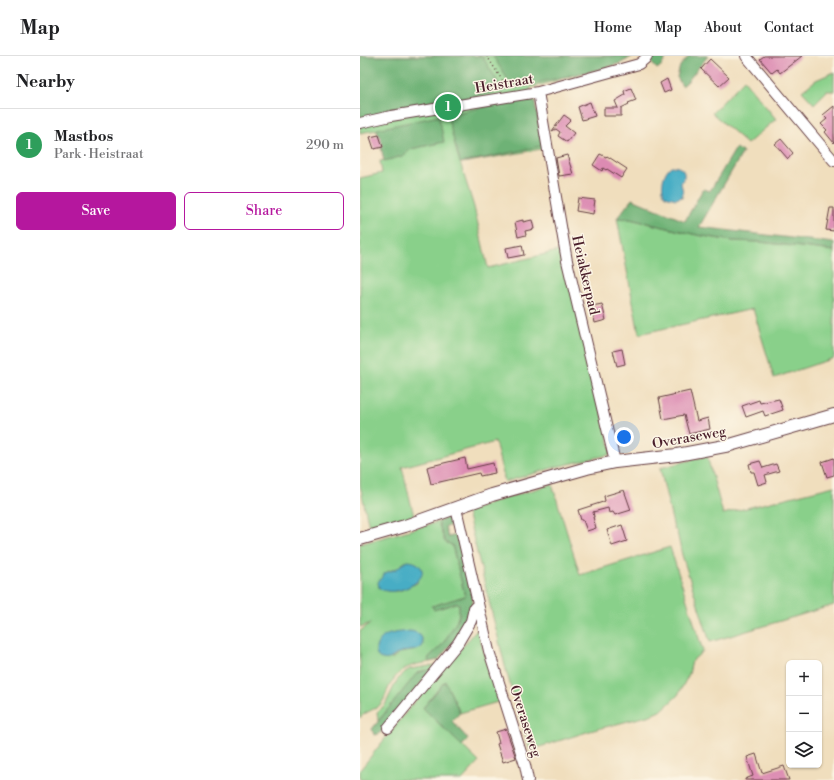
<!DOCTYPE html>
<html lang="en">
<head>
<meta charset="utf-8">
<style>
  :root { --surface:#fff; --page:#f6f6f6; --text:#202124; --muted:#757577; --line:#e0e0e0; --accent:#b5179e }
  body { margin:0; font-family:"Libre Bodoni",serif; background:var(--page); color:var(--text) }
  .controls { position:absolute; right:12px; bottom:12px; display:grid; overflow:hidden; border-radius:6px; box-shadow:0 1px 3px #0004 }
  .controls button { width:36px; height:36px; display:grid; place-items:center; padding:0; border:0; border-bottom:1px solid var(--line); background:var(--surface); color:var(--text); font:20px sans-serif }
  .you { position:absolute; left:264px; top:381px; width:14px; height:14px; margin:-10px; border:3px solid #fff; border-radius:50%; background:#1a73e8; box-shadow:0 0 0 6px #1a73e833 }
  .badge { display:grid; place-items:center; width:26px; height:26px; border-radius:50%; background:var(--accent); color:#fff; font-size:13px; font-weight:700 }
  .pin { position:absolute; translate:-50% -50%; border:2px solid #fff; box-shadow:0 1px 4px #0006 }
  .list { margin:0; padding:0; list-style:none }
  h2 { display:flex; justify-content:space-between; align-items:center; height:52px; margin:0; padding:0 16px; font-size:17px }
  h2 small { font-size:13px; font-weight:400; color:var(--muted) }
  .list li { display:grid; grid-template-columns:26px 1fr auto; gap:12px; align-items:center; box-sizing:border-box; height:72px; padding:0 16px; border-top:1px solid var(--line) }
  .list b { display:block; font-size:15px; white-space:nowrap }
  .list p { margin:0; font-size:13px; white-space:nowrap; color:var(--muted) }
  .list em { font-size:13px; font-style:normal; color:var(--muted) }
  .actions { display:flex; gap:8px; padding:12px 16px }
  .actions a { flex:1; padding:9px 0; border:1px solid var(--accent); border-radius:6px; text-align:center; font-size:14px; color:var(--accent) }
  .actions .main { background:var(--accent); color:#fff }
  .icon { flex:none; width:22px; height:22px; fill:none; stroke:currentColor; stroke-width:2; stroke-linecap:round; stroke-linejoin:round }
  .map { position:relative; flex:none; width:474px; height:724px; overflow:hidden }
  header { display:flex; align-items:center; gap:24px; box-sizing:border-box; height:56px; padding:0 20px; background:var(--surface); border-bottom:1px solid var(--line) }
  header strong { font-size:19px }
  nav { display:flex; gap:22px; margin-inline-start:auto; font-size:14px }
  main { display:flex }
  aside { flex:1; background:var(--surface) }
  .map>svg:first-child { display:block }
</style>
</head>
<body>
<header>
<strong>Map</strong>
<nav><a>Home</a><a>Map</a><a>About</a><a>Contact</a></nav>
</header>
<main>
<aside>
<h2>Nearby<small></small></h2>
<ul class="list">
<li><span class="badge" style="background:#2e9e5b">1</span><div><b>Mastbos</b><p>Park · Heistraat</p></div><em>290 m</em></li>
</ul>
<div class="actions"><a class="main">Save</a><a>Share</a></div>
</aside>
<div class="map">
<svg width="474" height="724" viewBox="0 0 474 724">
  <rect width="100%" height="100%" fill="#fcf5e5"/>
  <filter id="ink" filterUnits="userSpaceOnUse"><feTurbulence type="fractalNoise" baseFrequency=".025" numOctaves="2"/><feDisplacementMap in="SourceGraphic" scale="8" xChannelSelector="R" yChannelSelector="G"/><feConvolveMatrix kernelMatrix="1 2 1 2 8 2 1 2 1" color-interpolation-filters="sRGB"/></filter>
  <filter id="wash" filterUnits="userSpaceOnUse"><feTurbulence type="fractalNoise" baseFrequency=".012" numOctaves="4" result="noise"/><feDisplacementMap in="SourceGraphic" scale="16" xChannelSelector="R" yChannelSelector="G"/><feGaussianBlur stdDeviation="0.9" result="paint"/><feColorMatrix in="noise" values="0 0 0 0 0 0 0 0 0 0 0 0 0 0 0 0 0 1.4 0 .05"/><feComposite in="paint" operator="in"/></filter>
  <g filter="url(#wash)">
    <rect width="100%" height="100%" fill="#f0debd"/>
    <path fill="#89d08a" stroke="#6a785a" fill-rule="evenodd" d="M0,0H269L267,4L170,32L187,92L102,107L97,90H95L114,151L128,212L202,194L252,398L196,411L145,426L135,386L42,411L54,460L9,471L0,429V122L22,117L20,105L43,100L51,93L83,86L32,71L0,77Z
      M474,16V35H467L454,48L442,35L456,24Z
      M384,24L416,63L387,88L352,57Z
      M257,162L270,163L337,179L372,185L400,186L474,195V302L414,322L393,253L279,278Z
      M347,400L363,458L474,430V549L350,586L322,499L317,476L314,473L300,412Z
      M192,428L220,519L310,491L343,595L332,605L329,618L318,639L302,654L291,659L230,675L170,694L147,618L107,456L143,443Z
      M78,466L85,486L92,489L105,540L73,550L97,547L99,548C102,568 81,591 68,604L70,606C50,609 39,612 29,631C26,637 25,643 21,648C15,654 6,655 0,662V575L11,567L0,571V488ZM45,506L58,508L61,513L57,527L39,535H27L28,515L36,513ZM59,578L63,585L57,594L39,597L32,603L16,591L24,581Z
      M117,574L141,645L100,657L85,625L63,652L119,706L102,724H0V714L55,645Z
      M76,609L71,615L69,614L61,615L18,665L17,656L25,649L37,624L45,616L50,613Z"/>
    <path fill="#6eb276" stroke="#5c6850" d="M0,0H122L143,34L0,64Z
      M133,0H273L261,7L241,13L153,32Z
      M290,0H307L302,9L297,13L288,3Z
      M329,0H348L327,26L322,30L317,21L320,10Z
      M174,40L182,90L100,107L87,59Z
      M79,60L84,86L51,93L43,100L24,105L17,73Z
      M376,92L383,96L339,171L474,187V195L400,186L373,185L337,179L270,163L257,162L272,143L325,165L343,133L350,135Z
      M88,461L92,469L85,471L88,481L97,479L113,544L104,573L78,604L70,606L68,604L69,601L82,589L97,565L99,559V548L97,547L74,554L72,550L105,540L92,489L85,486L78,466Z
      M66,614L71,615L19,678L14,679L12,673L57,617Z
      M85,625L100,657L92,665L108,683L102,690L63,652Z"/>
    <path fill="#46adc5" stroke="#486678" d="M311,110C323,110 328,117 321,127L323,136L322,141L316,143L305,140C300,132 303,116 311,110Z
      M47,505C51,505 56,506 59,509C74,524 33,543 19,532L18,526L25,517L36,513Z
      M50,575C59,576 63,580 63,589L61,592C55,595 49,595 42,596C32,599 31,607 19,602C11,593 20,580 30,578C37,576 44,576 50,575Z"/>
    <g id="blocks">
      <path fill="#dc8bb2" d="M404,0H442L420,17L417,13L412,17L400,3Z
        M350,3L369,21L359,30L341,13Z
        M307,23L311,34L304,37L300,27Z
        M271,32L276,44L268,47L269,48L261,52V60H244V52H258L255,45L265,39L264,35Z
        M230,46L235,60L222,64L218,51Z
        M474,50V87L465,76L467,74L461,68L467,63L463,59Z
        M204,59L211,64L205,70L214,77L207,86L198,80L200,76L196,73L192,75Z
        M19,79L23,91L14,93L10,81Z
        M421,83L433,97L428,103L415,88Z
        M240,98L246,101L247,100L267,113L261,122L247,113L246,114L243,112L242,115L233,109Z
        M207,99L213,118L199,120L196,102Z
        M218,142L235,144L233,158L216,155Z
        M470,152H474V175L466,174Z
        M163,164V166L172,164L174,173L165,175L166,179L158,181L155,166Z
        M162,189L164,199L148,202L146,192Z
        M242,248L246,264L235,267L232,250Z
        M262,293L265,308L257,310L253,295Z
        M330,335L337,365L348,362L350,373L329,378L324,359L303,363L299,342Z
        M419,343L423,354L405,360L403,355L386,361L382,350L399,344L400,347Z
        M105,402L107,413L133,407L135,417L120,420L119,417L71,428L67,411Z
        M474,402V419L467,421L462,406Z
        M400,405L403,412L416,408L419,415L405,419L407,426L398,429L394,416H391L389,408Z
        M264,434L271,454L255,459L253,456L249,457L248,452L233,456L234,461H233L236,472L227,475L223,464H221L218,454L243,446L245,445L244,440Z
        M262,469L267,485L252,490L247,474Z
        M146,673L156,702L143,706L137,688L139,687L136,676Z
        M396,698L402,717L424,710L429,724H385V723L393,720L387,701Z"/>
    </g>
  </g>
  <g filter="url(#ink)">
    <use href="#blocks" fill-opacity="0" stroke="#633c41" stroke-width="1"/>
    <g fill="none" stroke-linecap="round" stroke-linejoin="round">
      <g stroke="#633c41" stroke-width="12">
        <path id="minor" d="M386,0L474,105
          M178,36L207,205L255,406
          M0,67L31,60L178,36L279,8L285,3L287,0
          M96,452L129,595L165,709L168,724
          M28,672L98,587L111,565L114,552L118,548"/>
      </g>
      <g stroke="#633c41" stroke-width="14">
        <path id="tertiary" d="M0,483L45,470L132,439L227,412L255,406L317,399L370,389L474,359"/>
      </g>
      <path stroke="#633c41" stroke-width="1.5" stroke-dasharray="1 3" stroke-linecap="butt" d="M127,0L147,32"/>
      <use href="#minor" stroke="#fff" stroke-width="10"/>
      <use href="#tertiary" stroke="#fff" stroke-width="12"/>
    </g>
  </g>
  <g text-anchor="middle" stroke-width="3" stroke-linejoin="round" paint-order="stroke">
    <g font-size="14" fill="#4a1f2b" stroke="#fcf5e5">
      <text transform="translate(144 27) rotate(-10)" y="5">Heistraat</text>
      <text transform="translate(226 219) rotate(77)" y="5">Heiakkerpad</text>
      <text transform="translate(329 381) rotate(-10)" y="5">Overaseweg</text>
      <text transform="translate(166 665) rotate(72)" y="5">Overaseweg</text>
    </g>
  </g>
</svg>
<div class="controls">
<button>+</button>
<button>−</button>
<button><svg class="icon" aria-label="layers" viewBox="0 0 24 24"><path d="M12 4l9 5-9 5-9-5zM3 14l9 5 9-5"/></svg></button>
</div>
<div class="you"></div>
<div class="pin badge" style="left:88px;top:51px;background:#2e9e5b">1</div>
</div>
</main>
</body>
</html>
